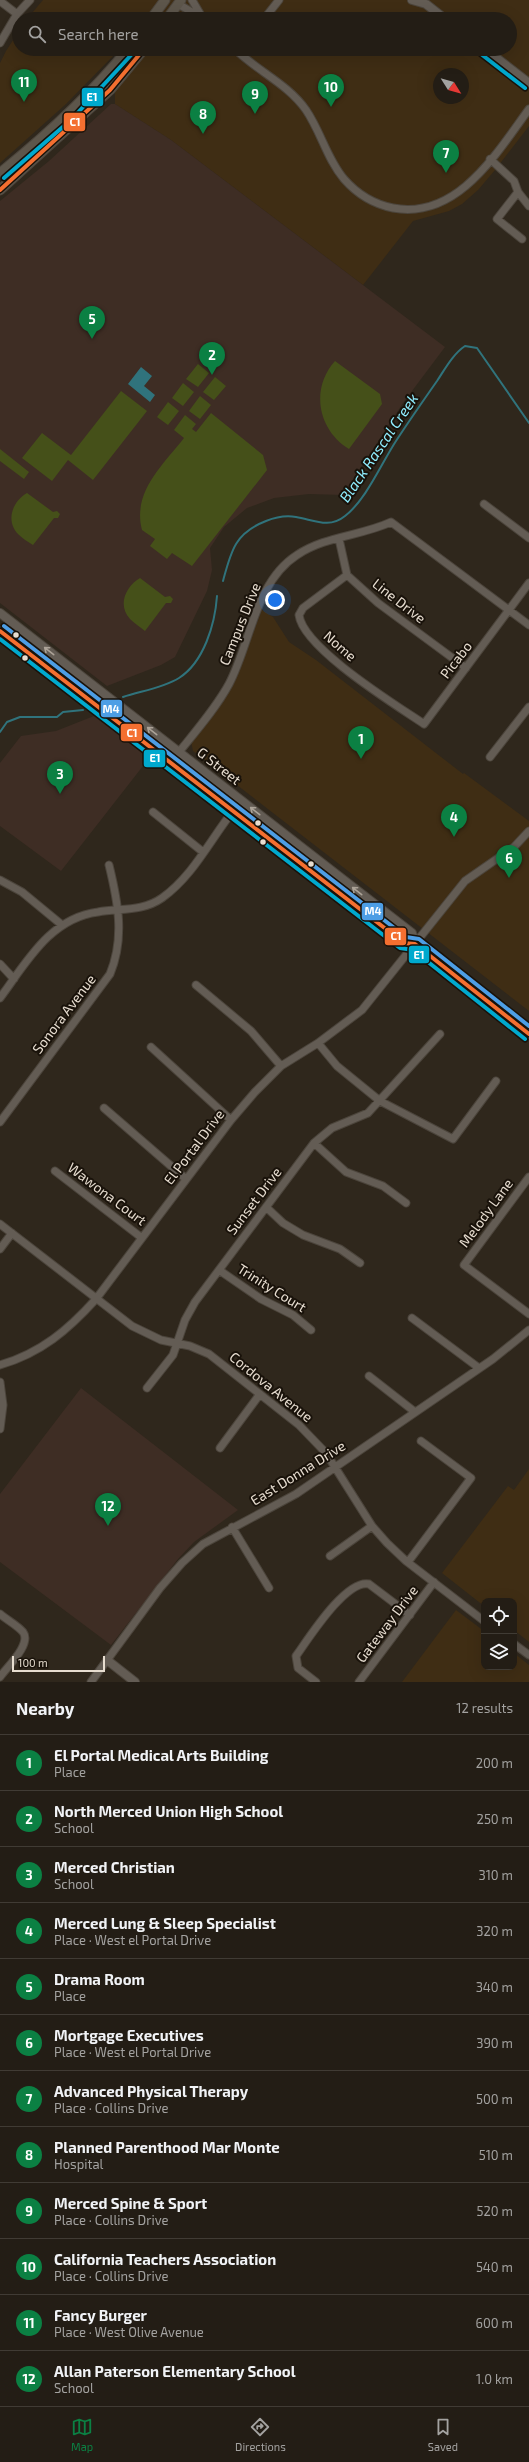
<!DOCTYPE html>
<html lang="en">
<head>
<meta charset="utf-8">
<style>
  :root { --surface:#231d15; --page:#2f2a22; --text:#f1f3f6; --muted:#a3a2a0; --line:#403b34; --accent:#0b8043 }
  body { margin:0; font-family:"Exo 2",sans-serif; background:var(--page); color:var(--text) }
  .controls { position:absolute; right:12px; bottom:12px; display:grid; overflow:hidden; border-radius:8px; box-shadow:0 4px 16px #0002 }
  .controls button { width:36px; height:36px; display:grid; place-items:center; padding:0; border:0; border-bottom:1px solid var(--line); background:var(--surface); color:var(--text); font:20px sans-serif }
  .compass { position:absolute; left:433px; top:68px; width:36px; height:36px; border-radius:50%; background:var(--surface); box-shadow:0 4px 16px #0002; rotate:127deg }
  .scale { position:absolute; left:12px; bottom:10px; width:93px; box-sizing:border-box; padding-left:4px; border:2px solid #e7ddd0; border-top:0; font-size:11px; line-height:14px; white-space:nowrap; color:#e7ddd0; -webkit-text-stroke:3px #19120a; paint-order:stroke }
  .you { position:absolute; left:275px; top:600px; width:14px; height:14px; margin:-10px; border:3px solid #fff; border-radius:50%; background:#1a73e8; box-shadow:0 0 0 6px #1a73e833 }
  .badge { display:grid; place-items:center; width:26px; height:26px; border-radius:50%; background:var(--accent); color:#fff; font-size:13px; font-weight:700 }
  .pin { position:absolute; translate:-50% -33px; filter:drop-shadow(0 1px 2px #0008) }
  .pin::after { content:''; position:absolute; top:21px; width:14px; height:12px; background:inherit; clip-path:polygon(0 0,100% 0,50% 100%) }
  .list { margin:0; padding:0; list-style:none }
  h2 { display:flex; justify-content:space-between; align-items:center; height:52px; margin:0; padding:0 16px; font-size:17px }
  h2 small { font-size:13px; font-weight:400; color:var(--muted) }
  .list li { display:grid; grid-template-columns:26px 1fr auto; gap:12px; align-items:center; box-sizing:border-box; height:56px; padding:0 16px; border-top:1px solid var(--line) }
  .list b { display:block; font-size:15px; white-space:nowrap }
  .list p { margin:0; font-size:13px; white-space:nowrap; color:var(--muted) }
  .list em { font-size:13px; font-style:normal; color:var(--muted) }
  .icon { flex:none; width:22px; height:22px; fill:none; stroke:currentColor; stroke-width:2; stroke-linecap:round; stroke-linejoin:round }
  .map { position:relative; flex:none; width:529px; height:1682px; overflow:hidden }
  .search { position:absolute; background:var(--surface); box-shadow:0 4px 16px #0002; left:12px; right:12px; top:12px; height:44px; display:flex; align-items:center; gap:10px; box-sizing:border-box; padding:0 14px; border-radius:22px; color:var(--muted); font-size:15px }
  .sheet { height:724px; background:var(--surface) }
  nav { display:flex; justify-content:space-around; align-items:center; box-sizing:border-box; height:56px; border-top:1px solid var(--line); background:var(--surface); font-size:11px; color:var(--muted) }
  nav a { display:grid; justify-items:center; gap:2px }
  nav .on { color:var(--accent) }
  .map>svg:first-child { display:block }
</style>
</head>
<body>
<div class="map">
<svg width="529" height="1682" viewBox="0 0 529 1682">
  <rect width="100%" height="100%" fill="#2f271c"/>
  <path fill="#3f2d14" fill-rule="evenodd" d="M43,0H529V126L495,170L478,190L462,204L449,211L413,221L363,285L171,140L115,104V54L66,104L0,163V63L6,51L19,31V49H510V19H27ZM439,74H463V98H439Z
    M262,610L273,617L289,642L316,660L463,774L464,773L529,821V1011L193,751L191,741L234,682Z
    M529,1469V1642L514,1630V1601H484V1606L442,1573L508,1486L514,1490Z
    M456,1610L484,1631V1667H514V1653L529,1665V1682H402Z"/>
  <path fill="#3e2d24" d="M111,104H115L171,140L445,347L403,403L343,495L309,494L274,498L247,508L224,527L210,548L212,570L207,591L175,657L161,665L107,686L0,603V201L49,161Z
    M94,716L150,757L61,871L0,826V763L21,736L56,731Z
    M81,1388L238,1510L194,1542L178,1559L111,1645L0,1562V1494Z"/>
  <path fill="#455019" d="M335,361L380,394L382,404L349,449C318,430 310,389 335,361Z
    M198,364L209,373L198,387L186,379Z
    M215,377L226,386L214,400L203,392Z
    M183,383L194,392L183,406L172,398Z
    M121,391L147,411L93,480L68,460L52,481L22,458L42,433L71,455Z
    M200,396L211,405L200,419L189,411Z
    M168,402L179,411L168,425L157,417Z
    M211,413L263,455L267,470L192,566L172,553L167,559L150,546L155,539L142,530C132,492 163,465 184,438L174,430L185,415L196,424L192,429L196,432Z
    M0,449L29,472L24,479L0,461Z
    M27,493L53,512L57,511L60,514L58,518H54L33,545C28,542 22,538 18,534C5,520 13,501 27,493Z
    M140,578L165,597L170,596L173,599L171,603H166L145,631C140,627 134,623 130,619C117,605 126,586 140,578Z"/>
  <path fill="#30737c" d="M141,367L152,376L144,386L155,395L150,402L128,384Z"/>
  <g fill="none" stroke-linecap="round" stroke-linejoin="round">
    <path stroke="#30737c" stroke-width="2" d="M223,581C231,551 235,533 266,521C276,517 285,515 296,517C314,520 329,529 345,516C366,500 381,464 396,441C409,421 423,401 437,381C445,369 453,354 465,346L477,348L529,423
      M123,697C141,691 163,688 179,678C204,662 215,624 217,596
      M0,732L7,722L20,717H57L63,712L83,710"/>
    <g stroke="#4c453c" stroke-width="9">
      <path id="minor" d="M192,0L202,17
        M0,1L17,14
        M178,4L204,19
        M264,19L279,0
        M0,43L17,14L30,0
        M235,49C257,71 288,84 306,110C321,132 327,159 344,179C358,195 373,204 393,208C457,220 496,154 529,109
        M490,159L514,181L518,192L529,206
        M518,192L497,219L522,239
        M484,504L529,538
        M339,539L347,575L378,603L466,668
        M347,575L303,608L299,615C303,648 396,705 424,724L529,583
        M0,635L10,621
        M179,752C196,731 216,708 229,684C251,642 255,582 297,555C325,536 361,536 391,522L529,625
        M490,757L529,707
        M153,812L203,852
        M0,880L22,892L62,925
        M0,964L14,979
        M196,985L251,1031L281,1066
        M0,998C26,963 50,918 98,912C120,908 142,912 162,898C193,876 210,840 233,811
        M318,1043L337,1066L380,1101L453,1139L496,1081
        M151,1047L231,1120
        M104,1108L186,1179
        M0,1122L110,974C125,938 118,902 109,865
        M314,1143L346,1172L383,1186L406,1203
        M55,1171L142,1238
        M529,1177L464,1265L529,1314
        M266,1207L283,1223L303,1235L340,1249L360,1263
        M0,1224L132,1326L161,1340L190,1346L209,1354L299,1425L326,1453L372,1526L387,1543L406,1561L484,1621
        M0,1249L12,1233
        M219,1270L261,1299L293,1315L311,1330
        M412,1318L479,1368
        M0,1365C41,1353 68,1330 96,1299L231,1120L255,1092L281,1066L318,1043L362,1010L465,881L514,847L529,831
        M369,1376L415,1412
        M0,1382L3,1405L0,1429
        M147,1388L173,1355L185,1320L195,1302L314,1143L332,1128L368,1113L440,1034
        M220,1448L260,1394
        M232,1527L269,1588
        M330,1556L372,1526
        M408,1562L471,1478L421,1441
        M0,1614C7,1620 17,1625 23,1632C32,1644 7,1667 0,1677
        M514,1644L529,1655
        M91,1682L160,1588L182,1563L203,1544L296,1494L493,1359L529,1330
        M316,1682L298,1668L296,1656C309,1638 346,1579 369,1584L410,1615
        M359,1682L434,1582"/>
    </g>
    <g stroke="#4c453c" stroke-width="10">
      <path id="tertiary" d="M412,0L426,4L445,19
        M485,49L529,83
        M0,613L412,933L415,944
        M0,631L404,943L415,944L529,1034
        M107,1660L135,1682"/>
    </g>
    <g stroke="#4c453c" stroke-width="11">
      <path id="secondary" d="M151,19L165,0
        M167,19L181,0
        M0,173C47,135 90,96 128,49
        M0,190L110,90L144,49"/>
    </g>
    <use href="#minor" stroke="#635c54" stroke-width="7"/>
    <use href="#tertiary" stroke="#635c54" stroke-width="8"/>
    <use href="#secondary" stroke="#5d564b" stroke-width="9"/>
    <g stroke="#19120a" stroke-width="7">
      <path id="bus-1" d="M0,190L110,90L144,49
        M0,631L404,943L415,944L529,1034"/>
    </g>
    <g stroke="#19120a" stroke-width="7">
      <path id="bus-2" d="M481,54L525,88
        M4,178L72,119L133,53
        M0,639L400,948L413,950L525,1039"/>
    </g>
    <g stroke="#19120a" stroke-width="7">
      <path id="bus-3" d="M4,626L406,937L419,939L529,1026"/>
    </g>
    <use href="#bus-1" stroke="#f46f30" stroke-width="4"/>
    <use href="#bus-2" stroke="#00a9ce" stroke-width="4"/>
    <use href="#bus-3" stroke="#4d9ee5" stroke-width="4"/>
  </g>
  <defs><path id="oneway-shaft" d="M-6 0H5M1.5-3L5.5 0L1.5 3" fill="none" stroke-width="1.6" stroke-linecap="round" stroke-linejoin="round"/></defs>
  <g stroke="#aca398">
    <use href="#oneway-shaft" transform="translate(49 651) rotate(-142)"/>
    <use href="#oneway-shaft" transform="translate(152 731) rotate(-142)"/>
    <use href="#oneway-shaft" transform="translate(255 811) rotate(-142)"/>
    <use href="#oneway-shaft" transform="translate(357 891) rotate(-142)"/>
  </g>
  <g fill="#e7ddd0" stroke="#19120a" stroke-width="1.5">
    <circle cx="16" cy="635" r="3.5"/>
    <circle cx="25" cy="658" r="3.5"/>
    <circle cx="258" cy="823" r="3.5"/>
    <circle cx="263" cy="842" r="3.5"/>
    <circle cx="311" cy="864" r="3.5"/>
  </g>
  <g text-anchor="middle" stroke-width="4" stroke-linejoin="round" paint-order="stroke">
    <g font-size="14" fill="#e7ddd0" stroke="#19120a">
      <text transform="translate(399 601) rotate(38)" y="5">Line Drive</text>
      <text transform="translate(240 624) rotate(-68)" y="5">Campus Drive</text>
      <text transform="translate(340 646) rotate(41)" y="5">Nome</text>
      <text transform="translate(456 660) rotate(-53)" y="5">Picabo</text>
      <text transform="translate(219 766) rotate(38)" y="5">G Street</text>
      <text transform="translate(64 1014) rotate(-53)" y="5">Sonora Avenue</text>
      <text transform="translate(194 1147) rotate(-53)" y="5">El Portal Drive</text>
      <text transform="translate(107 1194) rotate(37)" y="5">Wawona Court</text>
      <text transform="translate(254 1201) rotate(-53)" y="5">Sunset Drive</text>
      <text transform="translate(486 1213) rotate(-54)" y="5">Melody Lane</text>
      <text transform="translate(272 1288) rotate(32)" y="5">Trinity Court</text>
      <text transform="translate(271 1387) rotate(39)" y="5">Cordova Avenue</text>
      <text transform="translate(298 1473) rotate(-32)" y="5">East Donna Drive</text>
      <text transform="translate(387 1624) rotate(-53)" y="5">Gateway Drive</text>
    </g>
    <g font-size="15" font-style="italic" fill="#90eeff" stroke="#19120a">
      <text transform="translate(379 448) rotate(-56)" y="5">Black Rascal Creek</text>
    </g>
  </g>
  <g stroke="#19120a" stroke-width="1.5">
    <rect x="81" y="87" width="23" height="20" rx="4" fill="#00a9ce"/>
    <rect x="63" y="112" width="23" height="20" rx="4" fill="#f46f30"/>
    <rect x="100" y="699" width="23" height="19" rx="4" fill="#4d9ee5"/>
    <rect x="120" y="723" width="23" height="19" rx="4" fill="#f46f30"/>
    <rect x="143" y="749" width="23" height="19" rx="4" fill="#00a9ce"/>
    <rect x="361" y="902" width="23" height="19" rx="4" fill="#4d9ee5"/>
    <rect x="384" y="927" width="23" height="19" rx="4" fill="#f46f30"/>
    <rect x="408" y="945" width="22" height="19" rx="4" fill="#00a9ce"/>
  </g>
  <g font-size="11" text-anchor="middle" font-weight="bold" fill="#fff">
    <text x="92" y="101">E1</text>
    <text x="75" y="126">C1</text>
    <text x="111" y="713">M4</text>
    <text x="132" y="737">C1</text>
    <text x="155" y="762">E1</text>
    <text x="373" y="915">M4</text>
    <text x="396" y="940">C1</text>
    <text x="419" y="959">E1</text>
  </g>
</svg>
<div class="controls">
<button><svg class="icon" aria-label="locate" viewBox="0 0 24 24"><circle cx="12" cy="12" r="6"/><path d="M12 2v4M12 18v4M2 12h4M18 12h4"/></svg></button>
<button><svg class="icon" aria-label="layers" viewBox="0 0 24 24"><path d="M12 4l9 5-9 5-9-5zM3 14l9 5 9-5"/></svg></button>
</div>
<svg class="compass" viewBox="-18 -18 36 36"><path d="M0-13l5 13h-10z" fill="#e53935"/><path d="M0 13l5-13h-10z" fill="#a3a2a0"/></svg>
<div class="scale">100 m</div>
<div class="you"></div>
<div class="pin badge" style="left:361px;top:759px">1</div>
<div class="pin badge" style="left:212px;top:375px">2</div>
<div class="pin badge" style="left:60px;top:794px">3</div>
<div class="pin badge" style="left:454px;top:837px">4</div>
<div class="pin badge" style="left:92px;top:339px">5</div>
<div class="pin badge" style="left:509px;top:878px">6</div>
<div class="pin badge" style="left:446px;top:173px">7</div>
<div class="pin badge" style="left:203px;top:134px">8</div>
<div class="pin badge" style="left:255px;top:114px">9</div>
<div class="pin badge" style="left:331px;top:107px">10</div>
<div class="pin badge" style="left:24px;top:102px">11</div>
<div class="pin badge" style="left:108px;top:1526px">12</div>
<div class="search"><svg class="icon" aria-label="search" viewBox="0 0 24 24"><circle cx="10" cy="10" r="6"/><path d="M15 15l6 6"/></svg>Search here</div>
</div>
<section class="sheet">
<h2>Nearby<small>12 results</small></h2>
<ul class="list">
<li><span class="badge">1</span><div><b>El Portal Medical Arts Building</b><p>Place</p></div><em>200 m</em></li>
<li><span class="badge">2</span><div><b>North Merced Union High School</b><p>School</p></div><em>250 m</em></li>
<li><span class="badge">3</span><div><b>Merced Christian</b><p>School</p></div><em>310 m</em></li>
<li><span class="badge">4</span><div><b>Merced Lung &amp; Sleep Specialist</b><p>Place · West el Portal Drive</p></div><em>320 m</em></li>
<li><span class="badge">5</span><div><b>Drama Room</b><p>Place</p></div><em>340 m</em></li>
<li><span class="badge">6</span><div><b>Mortgage Executives</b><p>Place · West el Portal Drive</p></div><em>390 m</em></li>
<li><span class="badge">7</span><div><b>Advanced Physical Therapy</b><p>Place · Collins Drive</p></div><em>500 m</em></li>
<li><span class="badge">8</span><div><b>Planned Parenthood Mar Monte</b><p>Hospital</p></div><em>510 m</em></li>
<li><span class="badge">9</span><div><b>Merced Spine &amp; Sport</b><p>Place · Collins Drive</p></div><em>520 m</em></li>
<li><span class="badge">10</span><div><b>California Teachers Association</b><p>Place · Collins Drive</p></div><em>540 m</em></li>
<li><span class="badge">11</span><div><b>Fancy Burger</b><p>Place · West Olive Avenue</p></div><em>600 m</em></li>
<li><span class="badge">12</span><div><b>Allan Paterson Elementary School</b><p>School</p></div><em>1.0 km</em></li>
</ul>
</section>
<nav>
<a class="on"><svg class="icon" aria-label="map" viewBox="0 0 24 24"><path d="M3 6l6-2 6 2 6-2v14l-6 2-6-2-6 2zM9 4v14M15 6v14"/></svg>Map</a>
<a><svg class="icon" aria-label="directions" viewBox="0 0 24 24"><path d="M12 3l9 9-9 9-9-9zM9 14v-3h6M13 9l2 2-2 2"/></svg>Directions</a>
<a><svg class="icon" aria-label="saved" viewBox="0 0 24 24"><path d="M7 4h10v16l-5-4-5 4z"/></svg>Saved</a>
</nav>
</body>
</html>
